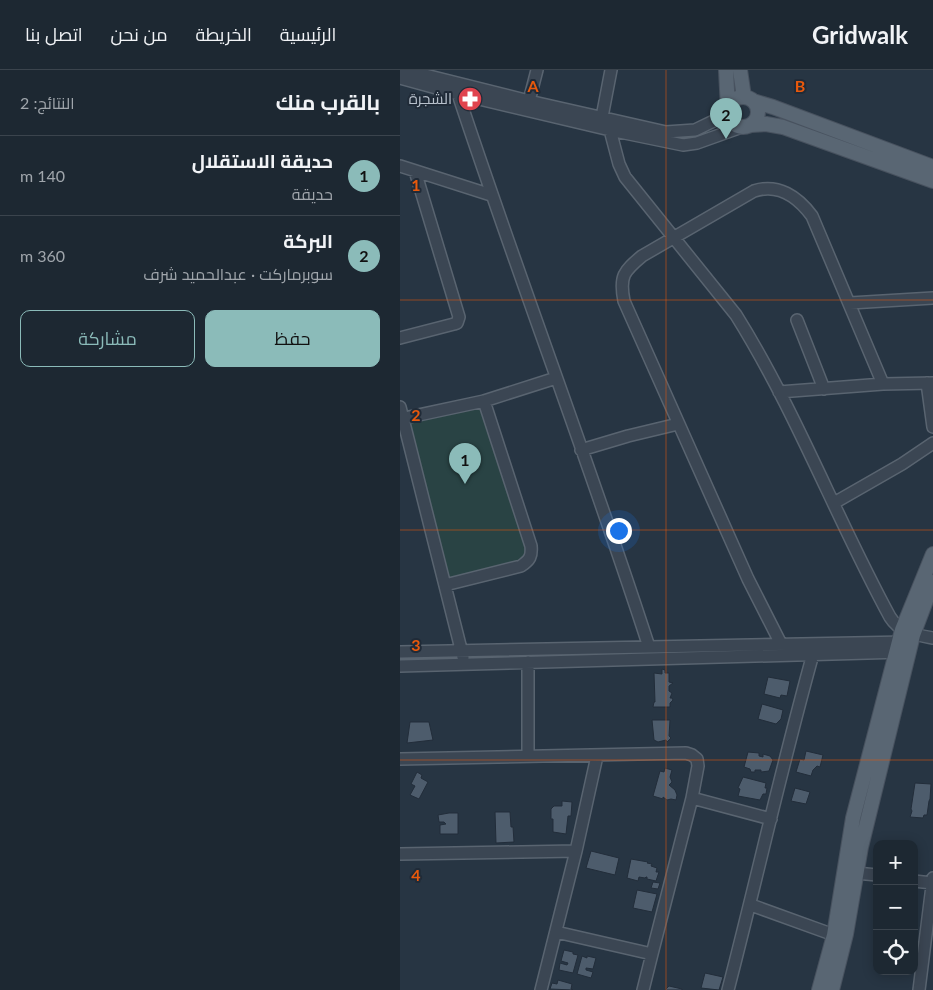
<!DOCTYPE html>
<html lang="ar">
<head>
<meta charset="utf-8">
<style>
  :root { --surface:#1d2832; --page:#2a343e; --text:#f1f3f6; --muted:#a0a6ac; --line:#3b444d; --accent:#8bbbb9 }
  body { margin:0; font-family:Lato,Cairo,sans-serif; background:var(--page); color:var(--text); direction:rtl }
  .controls { position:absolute; right:15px; bottom:15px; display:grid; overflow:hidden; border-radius:10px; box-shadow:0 2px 12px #0003 }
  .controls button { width:45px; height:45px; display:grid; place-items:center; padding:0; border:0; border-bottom:1px solid var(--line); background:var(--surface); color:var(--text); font:25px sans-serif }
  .you { position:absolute; left:218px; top:460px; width:18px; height:18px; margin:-12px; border:4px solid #fff; border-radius:50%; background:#1a73e8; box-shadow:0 0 0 8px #1a73e833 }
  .badge { display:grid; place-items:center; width:32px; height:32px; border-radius:50%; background:var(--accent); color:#111; font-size:16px; font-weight:700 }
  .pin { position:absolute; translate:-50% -41px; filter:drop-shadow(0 1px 2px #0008) }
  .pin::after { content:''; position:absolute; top:26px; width:18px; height:15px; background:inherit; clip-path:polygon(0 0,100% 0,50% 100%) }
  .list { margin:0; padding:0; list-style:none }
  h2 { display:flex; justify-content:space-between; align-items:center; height:65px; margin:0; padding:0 20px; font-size:21px }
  h2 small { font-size:16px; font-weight:400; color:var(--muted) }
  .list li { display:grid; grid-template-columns:32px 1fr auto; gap:15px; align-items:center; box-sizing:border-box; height:80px; padding:0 20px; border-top:1px solid var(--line) }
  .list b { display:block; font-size:19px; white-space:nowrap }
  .list p { margin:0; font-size:16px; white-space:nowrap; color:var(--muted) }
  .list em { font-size:16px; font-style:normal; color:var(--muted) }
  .actions { display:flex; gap:10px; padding:15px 20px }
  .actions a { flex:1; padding:11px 0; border:1px solid var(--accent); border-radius:10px; text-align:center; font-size:18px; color:var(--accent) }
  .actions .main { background:var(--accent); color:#111 }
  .icon { flex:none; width:28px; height:28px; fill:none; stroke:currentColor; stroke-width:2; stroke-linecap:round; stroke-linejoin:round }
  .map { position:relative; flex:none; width:533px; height:920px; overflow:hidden; direction:ltr }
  header { display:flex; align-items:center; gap:30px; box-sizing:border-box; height:70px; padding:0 25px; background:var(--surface); border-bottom:1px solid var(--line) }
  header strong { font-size:24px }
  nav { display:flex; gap:28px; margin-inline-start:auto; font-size:18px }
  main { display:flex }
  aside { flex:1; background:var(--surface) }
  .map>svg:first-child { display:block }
</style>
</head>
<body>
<header>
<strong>Gridwalk</strong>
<nav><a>الرئيسية</a><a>الخريطة</a><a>من نحن</a><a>اتصل بنا</a></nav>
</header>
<main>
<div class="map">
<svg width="533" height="920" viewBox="0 0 533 920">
  <rect width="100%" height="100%" fill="#273543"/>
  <path fill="#294344" d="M84,331L131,476L128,491L45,515L4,351Z"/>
  <path fill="#4d5c6c" stroke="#222d3a" d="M262,599L265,600V603H269V612L273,613L269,616V621L272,623L270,628H272L273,630L270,633V637H253L254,632H255L254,603L262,604Z
    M368,607L390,611L387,626L381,625L380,628L364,624Z
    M362,634L383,640L381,649L376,654L358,649Z
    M252,650H270L269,666L271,668L267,672L266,670L258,672L254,670Z
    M10,652H29L33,670L7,673Z
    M406,681L423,685L420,697L417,696L413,700L411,706L396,702L400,689L404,690Z
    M348,682L359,683V686L363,687V684L370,686L373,690L369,701L361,702V700H355V702H351L350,699L344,697Z
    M265,698L272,700L270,707L272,712L269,715L275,720L277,725L276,730L271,729L267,730L263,727V729L253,726L260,701L264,702Z
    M17,702L22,705L21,708L28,712L19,729L10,725L15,716L11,714Z
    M343,707L366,713L365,718H367L366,724H363L360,730L338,726L340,719L338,718Z
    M515,713L531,714L530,729L529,731L527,745H524L523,748L510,747L512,741L511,739Z
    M395,718L410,722L406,734L391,731Z
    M162,731L172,732L171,746H168L166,764L153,762V749H151V739L154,736H162Z
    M95,742H110L111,757H113L114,772L96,773Z
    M49,743H58V764H40V755L46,754L44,752H39L38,745Z
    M191,781L219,788L215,805L186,798Z
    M231,789L248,792L247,793L252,794L251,796L257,798L256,802H259L256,811L247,809V807H246L245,808L239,807L238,811L227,808Z
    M253,812L260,813L258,819L251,818Z
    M237,820L257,824L252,842L233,838Z
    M164,880L173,882V884L178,885L173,903L159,900L160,893L167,895L168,893L161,891Z
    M182,886L187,888V886L196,888L193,899L186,898V900L193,902L191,908L177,904Z
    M305,903L323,907L319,920L301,918Z
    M158,910L172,914L171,919L173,920L150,919L152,913L157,914Z
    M269,916L282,919V920H265Z"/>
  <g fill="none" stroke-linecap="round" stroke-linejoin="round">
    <g stroke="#596470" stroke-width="14">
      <path id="minor" d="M5,0L129,31L266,62L295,60L328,44
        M0,8L58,24L210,60L283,75L297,73L339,58
        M58,24C119,209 189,391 249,577
        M129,31L137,0
        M202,47L211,0
        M210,60L219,94L225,107L336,245C396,341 436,448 490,547C500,563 516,565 533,568
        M0,96L91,125
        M450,233L533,228
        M397,250L424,319
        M0,268L54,254L57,253L59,247L15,101
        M527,313L533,357
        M379,322L483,314L533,313
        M0,337L63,587
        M0,349L84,331L156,308
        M181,380L228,366L278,354
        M434,433L502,394L533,373
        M45,515L121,496C130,490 132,486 131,476L84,331
        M381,574L348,509L224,231C219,206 224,201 242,186L354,121C378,113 398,127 412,146L483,314
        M0,582L507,572
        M128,592V685
        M0,596L503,582
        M0,689L286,683L292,685L297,689L298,696L292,728L252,884
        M292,728L371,749
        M0,784L176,781
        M456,803L477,805
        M514,811L532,813
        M351,835L434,865
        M156,862L252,884L243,920
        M141,920L176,781L197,686
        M328,920C357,808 382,695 413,584
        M519,920L533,808"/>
    </g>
    <g stroke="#48525f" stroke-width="16">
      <path id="major" d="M326,0L328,39
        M340,0L344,27
        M328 42a15 15 0 1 1 30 0a15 15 0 1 1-30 0Z
        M353,31L373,37L533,97
        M351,55L366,54L383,57L533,111
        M419,920L434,865L453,748L502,560L533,484
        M432,920L446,864L461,777L513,565L533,512"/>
    </g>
    <use href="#minor" stroke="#3b4653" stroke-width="11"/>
    <use href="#major" stroke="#596673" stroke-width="14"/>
  </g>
  <path fill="none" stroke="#e8590c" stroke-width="1" stroke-opacity="0.55" d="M266,0V920M0,230H533M0,460H533M0,690H533"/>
  <defs>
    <g id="pharmacy-disc" transform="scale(1.25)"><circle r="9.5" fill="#e0444e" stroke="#202b38"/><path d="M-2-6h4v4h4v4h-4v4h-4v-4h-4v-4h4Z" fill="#fff"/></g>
  </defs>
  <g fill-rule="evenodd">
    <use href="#pharmacy-disc" x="70" y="29"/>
  </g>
  <g text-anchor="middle" stroke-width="4" stroke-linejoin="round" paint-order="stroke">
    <g font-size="15" fill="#b8c1cc" stroke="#202b38" text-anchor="end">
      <text x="52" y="34">الشجرة</text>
    </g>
  </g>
  <g font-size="16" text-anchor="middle" font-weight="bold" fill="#e8590c" stroke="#202b38" stroke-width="4" stroke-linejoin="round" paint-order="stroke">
    <text x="133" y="22">A</text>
    <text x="400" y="22">B</text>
    <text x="16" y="121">1</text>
    <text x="16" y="351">2</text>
    <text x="16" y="581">3</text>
    <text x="16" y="811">4</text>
  </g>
</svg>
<div class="controls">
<button>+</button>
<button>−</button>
<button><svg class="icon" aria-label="locate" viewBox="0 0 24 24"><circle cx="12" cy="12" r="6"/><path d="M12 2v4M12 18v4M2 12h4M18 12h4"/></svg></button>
</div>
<div class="you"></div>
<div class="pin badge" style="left:65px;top:414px">1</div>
<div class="pin badge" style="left:326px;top:69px">2</div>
</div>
<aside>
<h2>بالقرب منك<small>النتائج: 2</small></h2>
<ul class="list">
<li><span class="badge">1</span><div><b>حديقة الاستقلال</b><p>حديقة</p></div><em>140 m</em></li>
<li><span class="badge">2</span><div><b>البركة</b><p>سوبرماركت · عبدالحميد شرف</p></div><em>360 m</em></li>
</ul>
<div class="actions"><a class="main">حفظ</a><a>مشاركة</a></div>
</aside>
</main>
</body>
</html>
